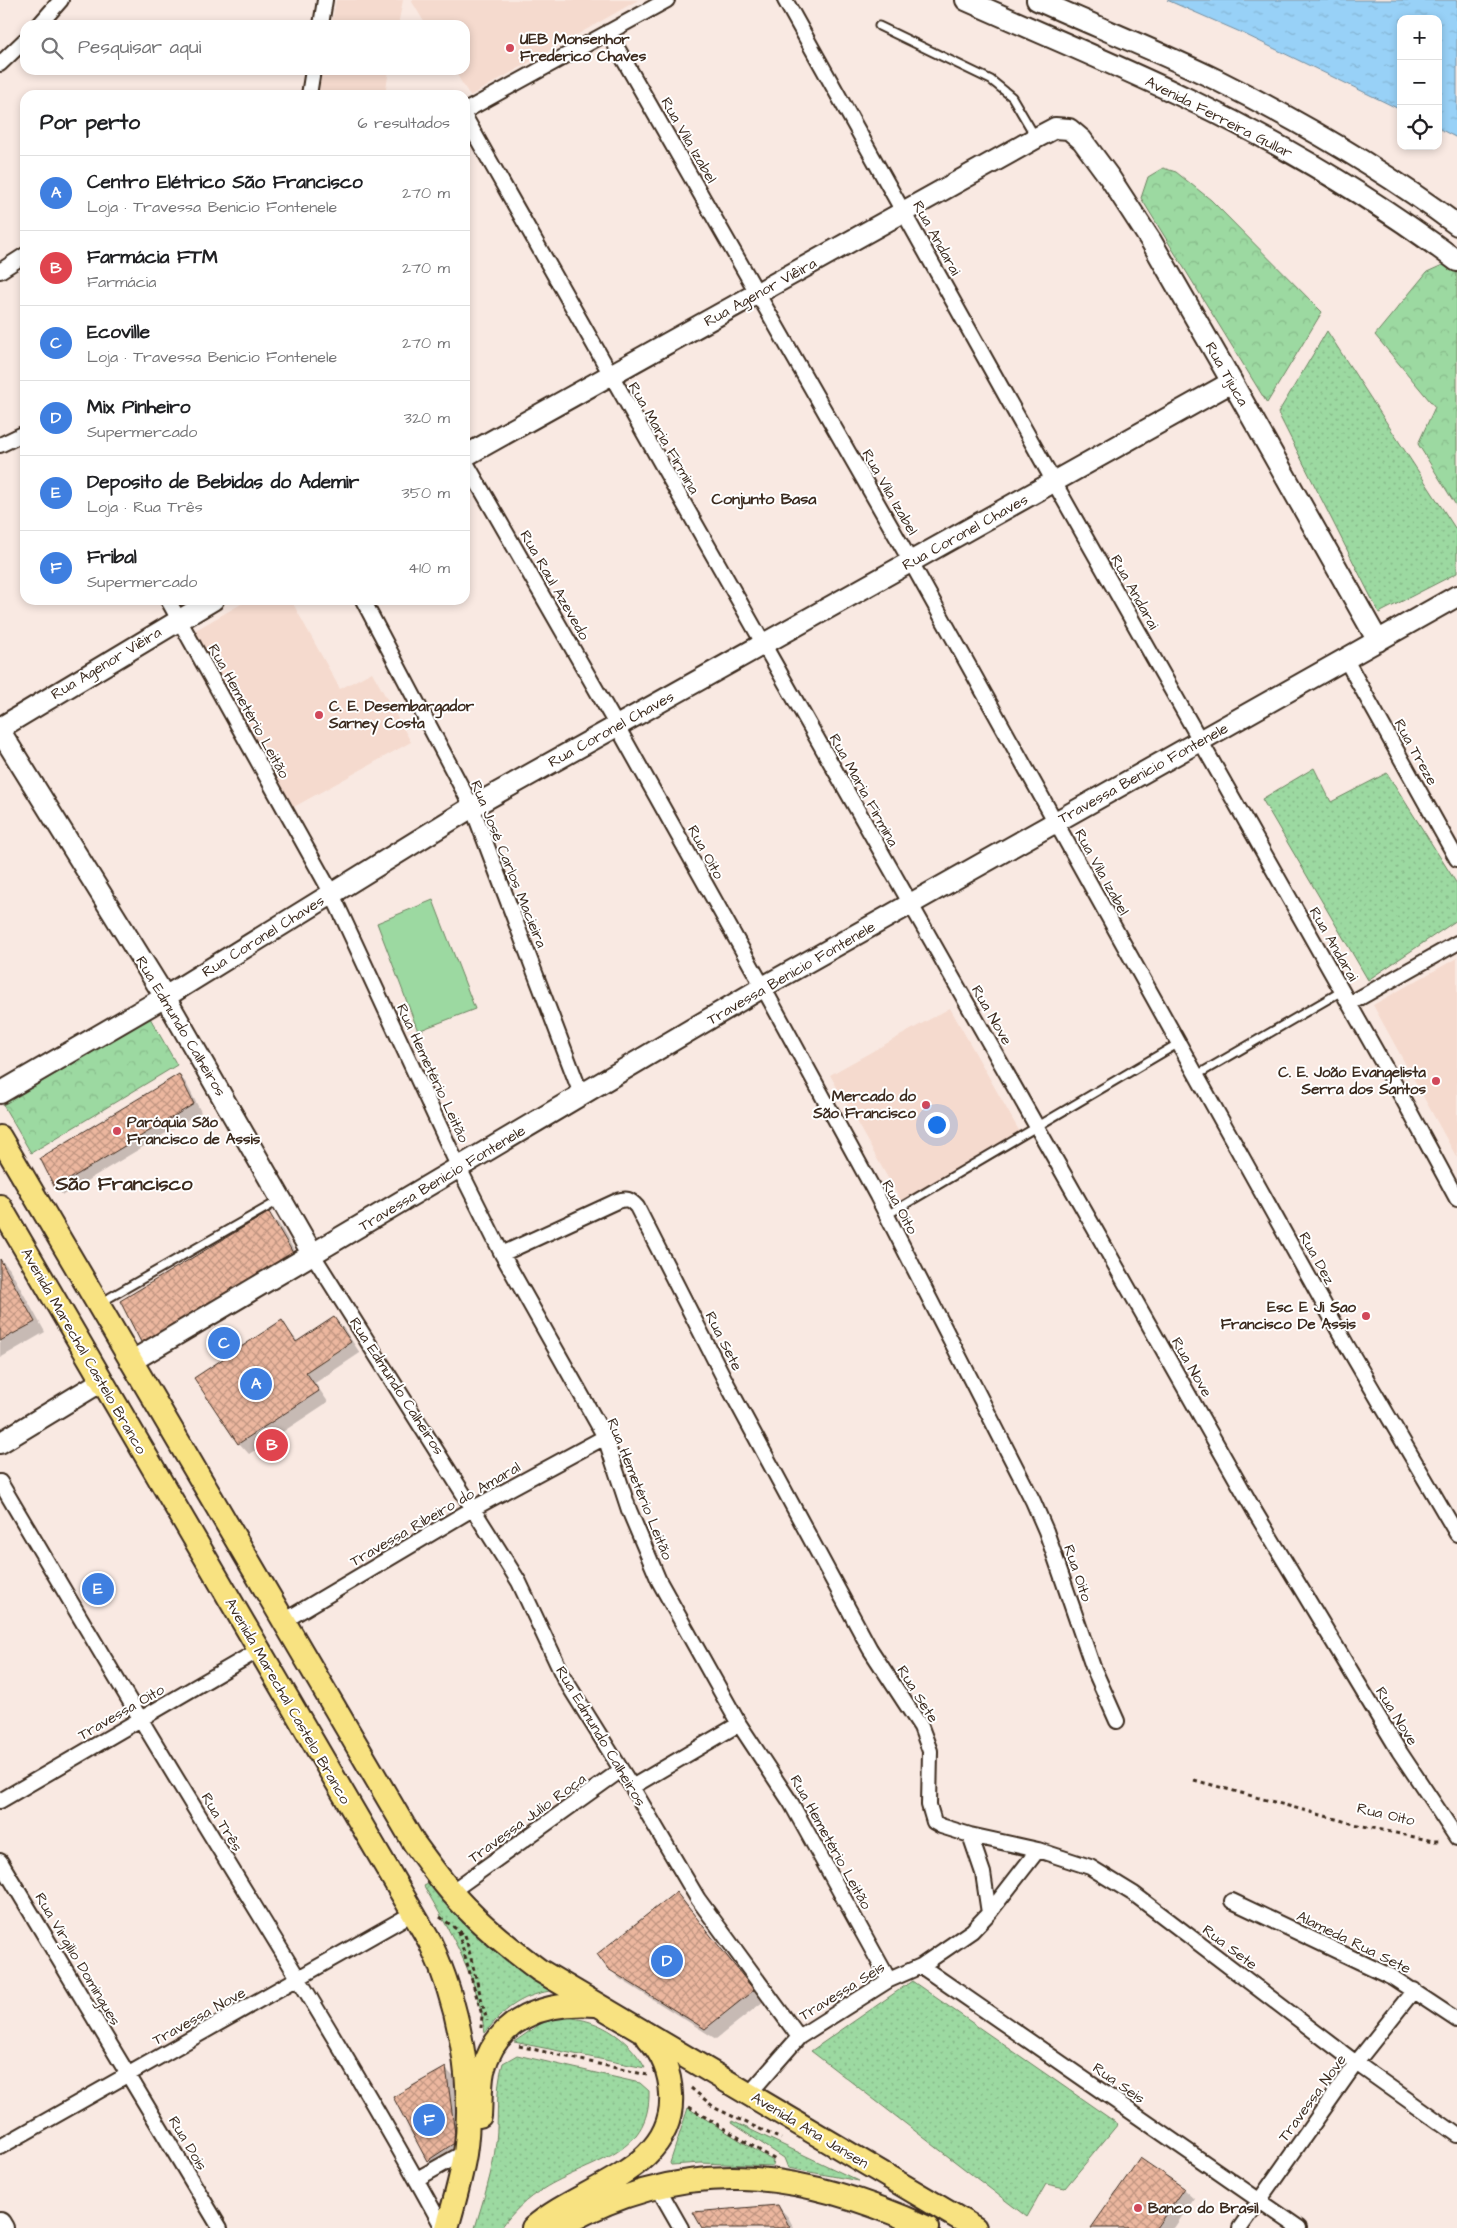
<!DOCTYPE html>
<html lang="pt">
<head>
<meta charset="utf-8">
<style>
  :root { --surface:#fff; --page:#f2f2f2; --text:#202124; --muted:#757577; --line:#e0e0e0; --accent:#d1495b }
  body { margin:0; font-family:"Architects Daughter",sans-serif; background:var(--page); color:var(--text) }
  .controls { position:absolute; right:15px; top:15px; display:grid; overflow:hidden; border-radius:10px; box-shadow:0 2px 8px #0003 }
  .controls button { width:45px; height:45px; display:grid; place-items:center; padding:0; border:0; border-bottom:1px solid var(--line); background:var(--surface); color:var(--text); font:25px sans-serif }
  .you { position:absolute; left:936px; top:1124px; width:18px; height:18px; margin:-12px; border:4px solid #fff; border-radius:50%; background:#1a73e8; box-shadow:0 0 0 8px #1a73e833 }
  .badge { display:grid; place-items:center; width:32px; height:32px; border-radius:50%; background:var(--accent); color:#fff; font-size:16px; font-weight:700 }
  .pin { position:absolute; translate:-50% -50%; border:2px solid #fff; box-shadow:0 1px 5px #0006 }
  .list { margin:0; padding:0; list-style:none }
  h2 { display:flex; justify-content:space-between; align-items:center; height:65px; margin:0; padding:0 20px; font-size:21px }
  h2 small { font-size:16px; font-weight:400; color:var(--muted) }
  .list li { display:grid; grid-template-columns:32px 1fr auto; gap:15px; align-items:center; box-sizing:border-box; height:75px; padding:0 20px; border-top:1px solid var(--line) }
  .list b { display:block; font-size:19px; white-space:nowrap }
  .list p { margin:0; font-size:16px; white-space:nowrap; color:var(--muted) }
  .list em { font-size:16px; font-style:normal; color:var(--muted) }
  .icon { flex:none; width:28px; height:28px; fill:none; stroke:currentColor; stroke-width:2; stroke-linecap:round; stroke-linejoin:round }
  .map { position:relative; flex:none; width:1457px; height:2228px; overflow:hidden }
  .search { position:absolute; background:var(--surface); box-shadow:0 2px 8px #0003; left:20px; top:20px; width:450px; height:55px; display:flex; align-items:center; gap:12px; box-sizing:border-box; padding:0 18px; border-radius:15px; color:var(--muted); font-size:19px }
  .panel { position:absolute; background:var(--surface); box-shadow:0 2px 8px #0003; left:20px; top:90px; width:450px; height:515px; border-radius:15px }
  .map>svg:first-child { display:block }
</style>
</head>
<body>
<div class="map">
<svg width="1457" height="2228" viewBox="0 0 1457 2228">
  <defs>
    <pattern id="grass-dots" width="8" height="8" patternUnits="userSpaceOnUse" patternTransform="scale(1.25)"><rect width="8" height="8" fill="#9cd9a1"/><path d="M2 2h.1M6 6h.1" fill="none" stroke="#87ba8a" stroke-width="1.8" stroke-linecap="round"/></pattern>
    <pattern id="park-crowns" width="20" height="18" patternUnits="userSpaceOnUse" patternTransform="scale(1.25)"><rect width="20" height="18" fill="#9cd9a1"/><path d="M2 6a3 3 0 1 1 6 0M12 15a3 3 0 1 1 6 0" fill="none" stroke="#87ba8a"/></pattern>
    <pattern id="water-ripples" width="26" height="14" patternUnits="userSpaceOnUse" patternTransform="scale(1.25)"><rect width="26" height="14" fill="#98d1f7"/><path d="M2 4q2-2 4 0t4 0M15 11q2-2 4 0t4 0" fill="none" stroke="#84b4d3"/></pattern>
    <pattern id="building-cross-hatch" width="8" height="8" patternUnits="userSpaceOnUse" patternTransform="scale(1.25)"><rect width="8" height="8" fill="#ecb79f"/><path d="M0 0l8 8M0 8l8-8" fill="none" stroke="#c09581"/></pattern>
  </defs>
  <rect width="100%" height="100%" fill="#f9e9e2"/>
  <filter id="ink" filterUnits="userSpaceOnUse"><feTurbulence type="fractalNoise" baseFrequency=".02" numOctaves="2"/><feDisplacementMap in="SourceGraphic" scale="10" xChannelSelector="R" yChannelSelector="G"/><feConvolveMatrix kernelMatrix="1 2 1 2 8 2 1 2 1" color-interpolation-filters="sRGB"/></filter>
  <g filter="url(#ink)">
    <path fill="#f5dace" d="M336,0H403L398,25H331Z
      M411,0H638L470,96L454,70H465V25H426Z
      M322,70H389L385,95H318Z
      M248,600H291L340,689L372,672L411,742L292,808L194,631Z
      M1457,958V1158L1373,1005Z
      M950,1008L1022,1136L902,1203L830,1075Z"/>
    <path fill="url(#grass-dots)" stroke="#6c8260" d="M1327,331L1457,531V573L1379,613L1278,413Z
      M1314,768L1331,802L1387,773L1457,884V920L1368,980L1262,799Z
      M430,1883L512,1964L550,1991C520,1996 503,2010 485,2033C482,2020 481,2007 477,1995C465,1956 444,1921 424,1886Z
      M912,1981L1118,2124L1065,2188L1046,2184L1027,2217L811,2051Z
      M558,2018C593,2015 629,2037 645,2068L514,2042L543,2022Z
      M517,2055L640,2083L649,2091C651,2157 587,2161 543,2189C527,2198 512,2213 501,2228H475C483,2200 493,2172 496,2142C499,2115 495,2089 503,2063Z
      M688,2108L773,2161L772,2166L701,2163L671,2165L670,2163Z
      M732,2121L859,2181L788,2168L784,2158L731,2123Z"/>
    <path fill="url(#park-crowns)" stroke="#6c8260" d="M1163,168L1176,172L1211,200L1322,312L1267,403L1141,198L1148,177Z
      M1449,262L1457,269V507L1418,444L1435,407L1375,335L1427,272Z
      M150,1018L177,1065L31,1153L3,1105Z"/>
    <path fill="#9cd9a1" stroke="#6c8260" d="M433,900L475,1009L418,1031L377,923Z"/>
    <path fill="url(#water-ripples)" stroke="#738ea0" d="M1167,0H1457V138L1438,128V19H1401V110L1238,31Z"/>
    <path fill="#0003" d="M179,1075L186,1083L201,1112L63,1195L56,1188L42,1159Z
      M268,1214L279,1224L305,1269L155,1356Z
      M0,1259L9,1268L45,1332L0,1358Z
      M334,1318L344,1329L360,1353L315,1383L328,1402L249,1454L239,1443L282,1322L298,1342Z
      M676,1893L764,2001L716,2039L620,1979L609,1968Z
      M446,2069L453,2076L463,2150L436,2167L428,2160Z
      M1183,2189L1194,2199L1174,2228H1093Z
      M778,2206L788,2217L794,2228H704Z"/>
    <path fill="url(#building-cross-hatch)" stroke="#3b2a1e" d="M179,1074L194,1104L55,1188L40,1158Z
      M269,1212L296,1258L143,1346L120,1301Z
      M0,1259L35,1322L0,1341Z
      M334,1317L351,1342L306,1372L319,1391L238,1444L194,1378L282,1320L296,1342Z
      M676,1892L754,1990L705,2029L608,1969L597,1954Z
      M446,2067L456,2142L427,2161L393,2097Z
      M1140,2158L1184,2188L1156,2228H1091Z
      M778,2205L790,2228H702L693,2212Z"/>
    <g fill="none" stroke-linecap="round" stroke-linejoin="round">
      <g stroke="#3b2a1e" stroke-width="11">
        <path id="lane" d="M879,26L991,80L1012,97L1035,136
          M1197,1075L1342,991
          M887,1215L1179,1043
          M100,1303L280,1200"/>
      </g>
      <g stroke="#3b2a1e" stroke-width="18">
        <path id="street" d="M785,0L1054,482L1403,1099L1457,1199
          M39,25L61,0
          M321,25L325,0
          M608,32L911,562L1346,1344L1457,1534
          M0,64L25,40
          M309,95L313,70
          M465,111L667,0
          M465,117L1255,1512L1399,1751L1457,1838
          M0,271L25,255
          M0,445L25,433
          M465,461L617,726L763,987L877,1196L1033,1501L1046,1531L1093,1667L1117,1721
          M168,600L332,894L459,1168L502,1254L605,1437L629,1510L659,1581L739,1724L791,1803L889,1980
          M363,600L472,807L581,1094
          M1346,660L1457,859
          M1349,1004L1457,943
          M502,1254L617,1201C627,1198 630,1199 637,1207L727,1384L870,1649L921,1727L930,1751L929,1805L934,1822L941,1826L970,1835L1038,1850L1090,1867L1134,1894L1356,2063L1457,2135
          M313,1255L519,1582L564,1678L632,1787L698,1899L799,2037
          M0,1482C64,1590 127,1698 192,1804C277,1944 365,2084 443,2228
          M284,1621L474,1508L605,1437
          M632,1787L739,1724
          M0,1801L259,1650
          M970,1835L983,1873L989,1913
          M0,1861L220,2228
          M451,1892L621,1770
          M1232,1901L1392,1977L1457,2020
          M921,1966L1299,2228
          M749,2094L799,2037L889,1980L921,1966L972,1931L989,1913L1038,1850
          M0,2147L413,1913
          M417,2179L465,2152
          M657,2186L681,2228
          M1240,2228L1356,2063L1414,1990"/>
      </g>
      <g stroke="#3b2a1e" stroke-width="24">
        <path id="secondary" d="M966,0C1040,33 1115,64 1188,99C1282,144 1373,198 1457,261
          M1037,0C1097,27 1158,51 1217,80C1301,122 1382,169 1457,225
          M465,456L1036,138L1055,128L1069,129L1082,140L1110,178L1151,241L1232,382L1378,641
          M0,728L213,600
          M0,731L165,997L313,1255
          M0,1093L165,997L472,807L1232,382
          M132,1361L763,987L1457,596
          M0,1443L102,1381
          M0,2223L3,2228"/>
      </g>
      <g stroke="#3b2a1e" stroke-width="26">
        <path id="primary" d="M0,1137L414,1843C431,1866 448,1891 469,1911C490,1933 515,1952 539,1970L975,2228
          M0,1206L430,1942C459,2004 475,2086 465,2154C461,2179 454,2203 447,2228
          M480,2116C481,2102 480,2085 483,2071C497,2017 545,2002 595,2005
          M533,2228C580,2186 676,2171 671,2094C670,2072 663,2054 648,2038
          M557,2228C685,2154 798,2169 928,2228"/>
      </g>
      <path stroke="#3b2a1e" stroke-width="3" stroke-dasharray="4 4" stroke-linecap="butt" d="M1194,1780L1354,1824L1433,1841H1440
        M440,1917L463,1934
        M458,1932L482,2015L481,2028
        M465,1935L487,2021
        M519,2046L647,2075
        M691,2088L715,2108L781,2139
        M689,2107L777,2161"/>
      <use href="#lane" stroke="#fff" stroke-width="7"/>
      <use href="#street" stroke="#fff" stroke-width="14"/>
      <use href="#secondary" stroke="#fff" stroke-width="20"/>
      <use href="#primary" stroke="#f8e281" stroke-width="22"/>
    </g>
  </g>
  <g fill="#d1495b" stroke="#fff" stroke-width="2">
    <circle cx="510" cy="48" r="5"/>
    <circle cx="319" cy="715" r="5"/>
    <circle cx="1436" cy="1081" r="5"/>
    <circle cx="926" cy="1105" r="5"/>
    <circle cx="117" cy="1131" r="5"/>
    <circle cx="1366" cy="1316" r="5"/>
    <circle cx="1138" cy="2208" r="5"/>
  </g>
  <g text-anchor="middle" stroke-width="4" stroke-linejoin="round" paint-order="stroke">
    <g font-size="15" font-weight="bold" fill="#3b2a1e" stroke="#fff" text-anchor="start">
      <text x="520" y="44">UEB Monsenhor<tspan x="520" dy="17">Frederico Chaves</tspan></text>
      <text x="329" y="711">C. E. Desembargador<tspan x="329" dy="17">Sarney Costa</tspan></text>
      <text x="1426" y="1077" text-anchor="end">C. E. João Evangelista<tspan x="1426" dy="17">Serra dos Santos</tspan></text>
      <text x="916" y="1101" text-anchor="end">Mercado do<tspan x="916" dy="17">São Francisco</tspan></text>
      <text x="127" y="1127">Paróquia São<tspan x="127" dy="17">Francisco de Assis</tspan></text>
      <text x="1356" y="1312" text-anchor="end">Esc E Ji Sao<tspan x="1356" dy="17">Francisco De Assis</tspan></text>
      <text x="1148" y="2213">Banco do Brasil</text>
    </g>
    <g font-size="15" fill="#3b2a1e" stroke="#fff">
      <text transform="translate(1219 117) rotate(27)" y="5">Avenida Ferreira Gullar</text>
      <text transform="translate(689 140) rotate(60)" y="5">Rua Vila Izabel</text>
      <text transform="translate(937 238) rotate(61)" y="5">Rua Andarai</text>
      <text transform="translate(760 292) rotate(-29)" y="5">Rua Agenor Viêira</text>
      <text transform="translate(1227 374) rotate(60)" y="5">Rua Tijuca</text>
      <text transform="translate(664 438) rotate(60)" y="5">Rua Maria Firmina</text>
      <text transform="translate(890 492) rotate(60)" y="5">Rua Vila Izabel</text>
      <text transform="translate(965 532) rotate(-29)" y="5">Rua Coronel Chaves</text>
      <text transform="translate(555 585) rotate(60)" y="5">Rua Raul Azevedo</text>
      <text transform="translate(1135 592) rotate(61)" y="5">Rua Andarai</text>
      <text transform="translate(106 663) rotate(-31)" y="5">Rua Agenor Viêira</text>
      <text transform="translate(249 711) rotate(61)" y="5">Rua Hemetério Leitão</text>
      <text transform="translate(611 729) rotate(-29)" y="5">Rua Coronel Chaves</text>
      <text transform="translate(1416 752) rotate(61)" y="5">Rua Treze</text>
      <text transform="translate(1143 773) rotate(-29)" y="5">Travessa Benicio Fontenele</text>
      <text transform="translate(864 790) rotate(61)" y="5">Rua Maria Firmina</text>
      <text transform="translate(706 852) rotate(61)" y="5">Rua Oito</text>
      <text transform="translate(509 864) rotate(68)" y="5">Rua José Carlos Macieira</text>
      <text transform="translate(1102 872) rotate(61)" y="5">Rua Vila Izabel</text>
      <text transform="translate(263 936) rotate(-32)" y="5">Rua Coronel Chaves</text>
      <text transform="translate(1334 944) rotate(60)" y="5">Rua Andarai</text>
      <text transform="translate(791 973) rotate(-30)" y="5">Travessa Benicio Fontenele</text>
      <text transform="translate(992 1015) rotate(60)" y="5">Rua Nove</text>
      <text transform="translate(181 1026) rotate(59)" y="5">Rua Edmundo Calheiros</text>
      <text transform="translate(433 1073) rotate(65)" y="5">Rua Hemetério Leitão</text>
      <text transform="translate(442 1178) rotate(-31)" y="5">Travessa Benicio Fontenele</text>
      <text transform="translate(900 1207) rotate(62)" y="5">Rua Oito</text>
      <text transform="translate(1317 1258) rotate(61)" y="5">Rua Dez</text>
      <text transform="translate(724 1341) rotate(63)" y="5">Rua Sete</text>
      <text transform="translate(84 1351) rotate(60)" y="5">Avenida Marechal Castelo Branco</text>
      <text transform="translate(1192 1367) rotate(60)" y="5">Rua Nove</text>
      <text transform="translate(397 1386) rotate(57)" y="5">Rua Edmundo Calheiros</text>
      <text transform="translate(640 1489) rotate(68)" y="5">Rua Hemetério Leitão</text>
      <text transform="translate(435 1514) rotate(-30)" y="5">Travessa Ribeiro do Amaral</text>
      <text transform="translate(1078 1573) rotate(71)" y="5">Rua Oito</text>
      <text transform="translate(918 1694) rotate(58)" y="5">Rua Sete</text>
      <text transform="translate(288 1701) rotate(60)" y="5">Avenida Marechal Castelo Branco</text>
      <text transform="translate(121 1712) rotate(-30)" y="5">Travessa Oito</text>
      <text transform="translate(1397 1716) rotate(58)" y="5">Rua Nove</text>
      <text transform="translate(601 1736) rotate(59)" y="5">Rua Edmundo Calheiros</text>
      <text transform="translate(1386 1814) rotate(13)" y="5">Rua Oito</text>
      <text transform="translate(527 1818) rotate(-36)" y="5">Travessa Julio Roça</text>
      <text transform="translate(222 1822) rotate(59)" y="5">Rua Três</text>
      <text transform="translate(831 1842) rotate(61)" y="5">Rua Hemetério Leitão</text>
      <text transform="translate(1354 1942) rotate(26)" y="5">Alameda Rua Sete</text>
      <text transform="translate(1230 1947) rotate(37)" y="5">Rua Sete</text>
      <text transform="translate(78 1959) rotate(59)" y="5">Rua Virgilio Domingues</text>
      <text transform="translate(842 1991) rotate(-32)" y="5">Travessa Seis</text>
      <text transform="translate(199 2016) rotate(-29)" y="5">Travessa Nove</text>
      <text transform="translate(1119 2083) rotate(35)" y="5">Rua Seis</text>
      <text transform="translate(1312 2098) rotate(-54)" y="5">Travessa Nove</text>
      <text transform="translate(810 2130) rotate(31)" y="5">Avenida Ana Jansen</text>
      <text transform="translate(188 2143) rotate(59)" y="5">Rua Dois</text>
    </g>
    <g font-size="16" font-weight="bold" fill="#3b2a1e" stroke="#fff">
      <text x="764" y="504">Conjunto Basa</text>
    </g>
    <g font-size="20" font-weight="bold" fill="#3b2a1e" stroke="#fff">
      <text x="124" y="1190">São Francisco</text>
    </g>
  </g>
</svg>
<div class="controls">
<button>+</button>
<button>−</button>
<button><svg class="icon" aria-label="locate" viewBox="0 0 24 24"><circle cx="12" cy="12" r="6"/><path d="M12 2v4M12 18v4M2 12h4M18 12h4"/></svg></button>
</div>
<div class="you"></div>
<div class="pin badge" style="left:256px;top:1384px;background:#3f7fe0">A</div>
<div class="pin badge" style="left:272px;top:1445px;background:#e0444e">B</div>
<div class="pin badge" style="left:224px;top:1343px;background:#3f7fe0">C</div>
<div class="pin badge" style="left:667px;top:1961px;background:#3f7fe0">D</div>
<div class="pin badge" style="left:98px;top:1589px;background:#3f7fe0">E</div>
<div class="pin badge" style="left:429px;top:2120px;background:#3f7fe0">F</div>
<div class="search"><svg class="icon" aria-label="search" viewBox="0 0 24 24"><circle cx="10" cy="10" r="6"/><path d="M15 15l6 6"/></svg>Pesquisar aqui</div>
<section class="panel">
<h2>Por perto<small>6 resultados</small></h2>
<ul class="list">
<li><span class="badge" style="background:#3f7fe0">A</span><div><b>Centro Elétrico São Francisco</b><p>Loja · Travessa Benicio Fontenele</p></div><em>270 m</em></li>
<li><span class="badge" style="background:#e0444e">B</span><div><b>Farmácia FTM</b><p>Farmácia</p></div><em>270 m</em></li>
<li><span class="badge" style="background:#3f7fe0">C</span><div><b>Ecoville</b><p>Loja · Travessa Benicio Fontenele</p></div><em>270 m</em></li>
<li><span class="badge" style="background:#3f7fe0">D</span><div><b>Mix Pinheiro</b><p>Supermercado</p></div><em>320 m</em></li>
<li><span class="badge" style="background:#3f7fe0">E</span><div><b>Deposito de Bebidas do Ademir</b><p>Loja · Rua Três</p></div><em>350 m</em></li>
<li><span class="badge" style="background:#3f7fe0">F</span><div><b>Fribal</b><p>Supermercado</p></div><em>410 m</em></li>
</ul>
</section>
</div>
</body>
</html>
